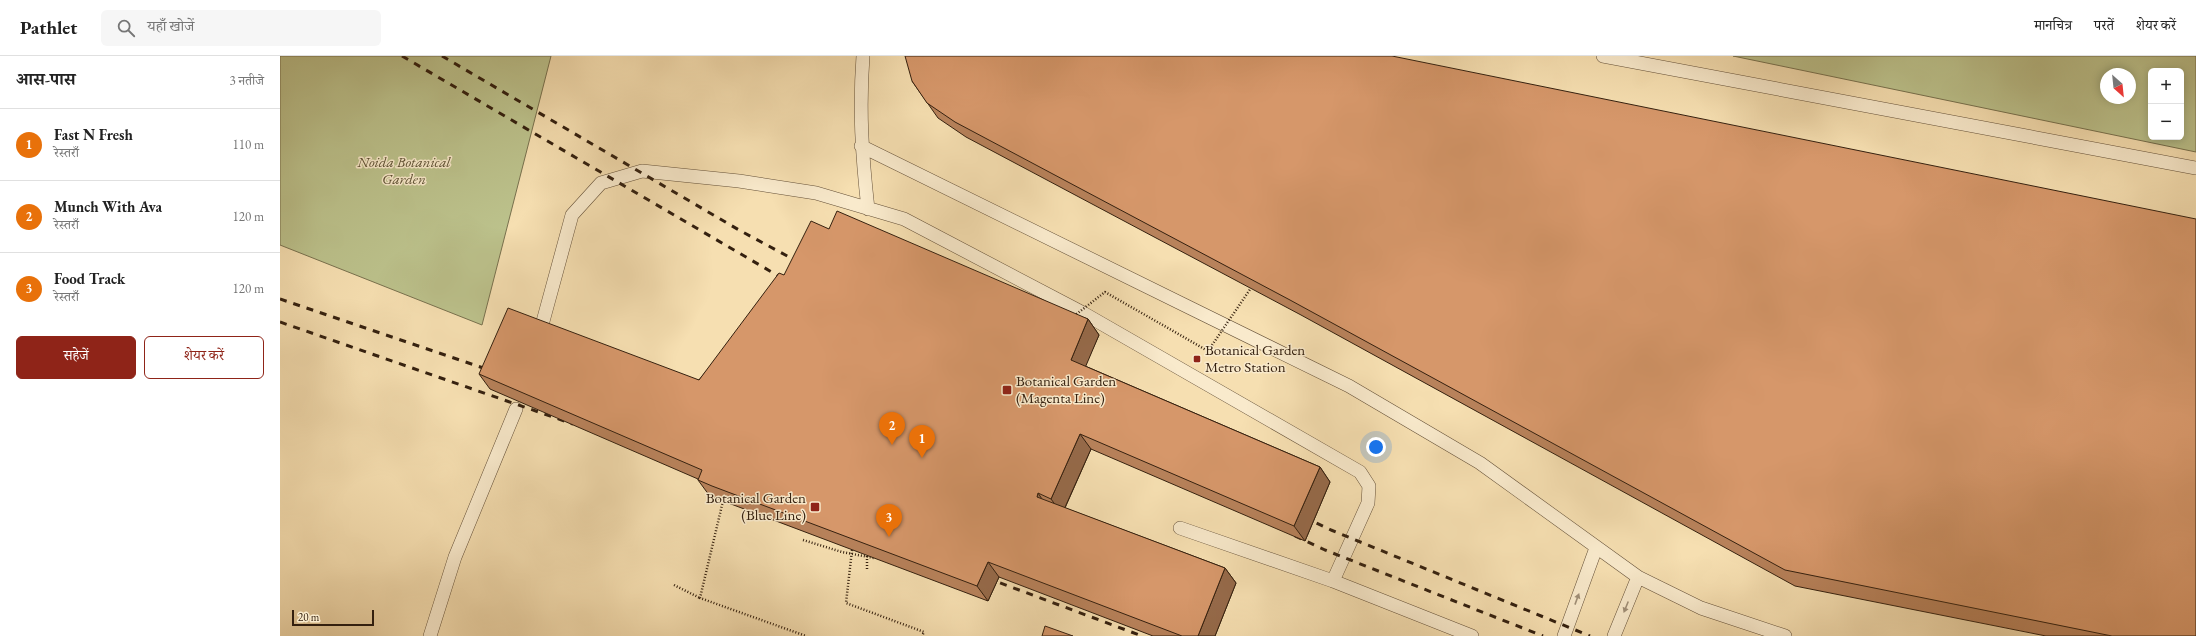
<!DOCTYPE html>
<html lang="hi">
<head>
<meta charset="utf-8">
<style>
  :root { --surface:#fff; --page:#f6f6f6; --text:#222; --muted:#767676; --line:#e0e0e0; --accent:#8f2418 }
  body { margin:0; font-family:"EB Garamond","Noto Serif Devanagari",serif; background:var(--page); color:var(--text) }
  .controls { position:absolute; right:12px; top:12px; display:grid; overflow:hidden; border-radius:6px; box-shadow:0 2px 10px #0003 }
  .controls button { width:36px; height:36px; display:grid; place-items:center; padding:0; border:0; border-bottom:1px solid var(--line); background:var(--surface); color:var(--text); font:20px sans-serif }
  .compass { position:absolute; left:1820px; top:12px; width:36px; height:36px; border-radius:50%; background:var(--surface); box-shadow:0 2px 10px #0003; rotate:153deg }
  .scale { position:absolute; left:12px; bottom:10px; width:82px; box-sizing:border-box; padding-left:4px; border:2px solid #34200f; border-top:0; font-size:11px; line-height:14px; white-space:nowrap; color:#34200f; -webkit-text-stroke:3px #f9eacc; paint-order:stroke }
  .you { position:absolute; left:1096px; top:391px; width:14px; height:14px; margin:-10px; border:3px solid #fff; border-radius:50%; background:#1a73e8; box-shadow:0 0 0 6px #1a73e833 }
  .badge { display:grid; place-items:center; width:26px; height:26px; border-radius:50%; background:var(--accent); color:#fff; font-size:13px; font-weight:700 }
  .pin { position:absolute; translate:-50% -33px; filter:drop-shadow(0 1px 2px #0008) }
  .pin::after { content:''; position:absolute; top:21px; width:14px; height:12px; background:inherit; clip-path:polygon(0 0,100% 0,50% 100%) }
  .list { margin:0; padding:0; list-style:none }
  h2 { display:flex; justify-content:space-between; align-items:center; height:52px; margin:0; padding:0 16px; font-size:17px }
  h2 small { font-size:13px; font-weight:400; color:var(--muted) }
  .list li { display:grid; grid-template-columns:26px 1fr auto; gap:12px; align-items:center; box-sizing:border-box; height:72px; padding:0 16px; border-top:1px solid var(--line) }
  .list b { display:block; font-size:15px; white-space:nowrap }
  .list p { margin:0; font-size:13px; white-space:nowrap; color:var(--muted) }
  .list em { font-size:13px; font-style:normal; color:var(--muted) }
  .actions { display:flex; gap:8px; padding:12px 16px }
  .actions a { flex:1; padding:9px 0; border:1px solid var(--accent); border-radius:6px; text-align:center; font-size:14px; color:var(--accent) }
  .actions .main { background:var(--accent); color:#fff }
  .icon { flex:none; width:22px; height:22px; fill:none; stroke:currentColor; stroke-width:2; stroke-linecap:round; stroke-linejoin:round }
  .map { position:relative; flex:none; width:1916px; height:580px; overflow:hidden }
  header { display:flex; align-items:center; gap:24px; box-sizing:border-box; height:56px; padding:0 20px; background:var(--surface); border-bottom:1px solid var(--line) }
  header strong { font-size:19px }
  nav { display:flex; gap:22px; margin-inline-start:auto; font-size:14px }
  .search { width:280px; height:36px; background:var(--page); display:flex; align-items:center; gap:10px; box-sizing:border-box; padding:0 14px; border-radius:6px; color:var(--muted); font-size:15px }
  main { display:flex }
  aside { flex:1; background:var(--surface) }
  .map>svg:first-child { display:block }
</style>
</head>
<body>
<header>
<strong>Pathlet</strong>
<div class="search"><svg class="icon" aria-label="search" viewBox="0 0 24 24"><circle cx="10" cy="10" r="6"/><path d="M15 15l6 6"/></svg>यहाँ खोजें</div>
<nav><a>मानचित्र</a><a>परतें</a><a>शेयर करें</a></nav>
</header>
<main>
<aside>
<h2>आस-पास<small>3 नतीजे</small></h2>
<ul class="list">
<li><span class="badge" style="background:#e8710a">1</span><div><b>Fast N Fresh</b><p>रेस्तराँ</p></div><em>110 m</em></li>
<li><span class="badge" style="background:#e8710a">2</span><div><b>Munch With Ava</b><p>रेस्तराँ</p></div><em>120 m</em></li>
<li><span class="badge" style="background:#e8710a">3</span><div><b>Food Track</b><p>रेस्तराँ</p></div><em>120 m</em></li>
</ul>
<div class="actions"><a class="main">सहेजें</a><a>शेयर करें</a></div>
</aside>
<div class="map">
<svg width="1916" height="580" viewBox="0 0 1916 580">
  <rect width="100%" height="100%" fill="#f6dfb1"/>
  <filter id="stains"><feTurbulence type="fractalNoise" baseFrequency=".005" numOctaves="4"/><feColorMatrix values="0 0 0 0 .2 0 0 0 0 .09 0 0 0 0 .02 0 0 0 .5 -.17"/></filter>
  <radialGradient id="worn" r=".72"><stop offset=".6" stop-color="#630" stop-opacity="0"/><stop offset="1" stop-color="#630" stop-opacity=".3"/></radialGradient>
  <path fill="#bcc28c" stroke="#78714e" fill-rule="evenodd" d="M0,0H271L202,269L0,189Z
    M1453,0H1916V96ZM1871,15H1901V81H1871ZM1826,18H1850V42H1826Z"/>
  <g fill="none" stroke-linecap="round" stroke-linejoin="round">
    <g stroke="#645038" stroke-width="14">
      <path id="service" d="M583,0C579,54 582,99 588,153
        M1323,0L1916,112
        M581,90L1069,330L1200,407L1358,521L1421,552L1505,580
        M262,269L292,159L321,127L362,115L459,125L536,137L624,163L803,257L1080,416L1089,430L1088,447L1053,525
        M900,472L1053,525L1192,580
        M150,580L175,501L236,353
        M1284,580L1316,492
        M1334,580L1358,521"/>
    </g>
    <path stroke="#34200f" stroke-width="2.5" stroke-dasharray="1 2" stroke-linecap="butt" d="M443,445L420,542L526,580
      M523,484L562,496L594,502
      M587,497V515
      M394,529L420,542"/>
    <use href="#service" stroke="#f9eacc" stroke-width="13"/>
    <path stroke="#34200f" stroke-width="3" stroke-dasharray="7 7" stroke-linecap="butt" d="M122,0L507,225
      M162,0L459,174L522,208
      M0,243L212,315
      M0,266L293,368
      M1024,461L1051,474L1310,580
      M1015,480L1045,494L1263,580
      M707,522L862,580"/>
    <path stroke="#34200f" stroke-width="2.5" stroke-dasharray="1 2" stroke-linecap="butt" d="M794,260L825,236L928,295L971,232
      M572,494L566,547L644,576L642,580"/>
  </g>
  <path fill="#b8825b" stroke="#34200f" d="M632,25L1916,580H1766L1515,530L1021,259L686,81L658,62Z
    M549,173L808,263L819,279L805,310L1040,411L1050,426L1025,485L811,393L785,452L945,512L956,527L935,580H873L719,521L708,545L443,445L429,439L418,424V423L210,333L199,318L419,324L504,219Z"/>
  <path fill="#966a4a" stroke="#34200f" d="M808,263L819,279L802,319L791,304Z
    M800,378L811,393L782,458L771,443Z
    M1040,411L1050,426L1025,485L1014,470Z
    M758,437L768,452L757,441Z
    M708,506L719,521L708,545L697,530Z
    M945,512L956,527L935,580H918Z"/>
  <path fill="#d6976a" stroke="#34200f" d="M625,0H1112L1916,163V580H1832L1505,514L1010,244L675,66L647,47L632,25Z
    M557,155L808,263L791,304L1040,411L1014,470L800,378L771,443L758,437L757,441L945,512L918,580H902L708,506L697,530L432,430L418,424L422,414L199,318L228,252L419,324L499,217L504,219L531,165L549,173Z
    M765,570L793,580H762Z"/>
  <defs><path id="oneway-solid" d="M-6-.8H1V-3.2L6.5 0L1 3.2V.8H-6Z"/></defs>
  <g fill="#a08f77">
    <use href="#oneway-solid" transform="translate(1297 543) rotate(-70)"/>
    <use href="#oneway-solid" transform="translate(1346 551) rotate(112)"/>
  </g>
  <g fill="#8f2418" stroke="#f9eacc" stroke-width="1.5">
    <rect x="913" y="299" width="8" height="8" rx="2"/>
    <rect x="722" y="329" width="10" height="10" rx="2"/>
    <rect x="530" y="446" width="10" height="10" rx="2"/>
  </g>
  <g text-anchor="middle" stroke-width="3" stroke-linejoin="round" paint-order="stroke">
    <g font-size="15" font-style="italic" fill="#5d5134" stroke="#f9eacc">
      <text x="124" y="111">Noida Botanical<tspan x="124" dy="17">Garden</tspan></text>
    </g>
    <g font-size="15" fill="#34200f" stroke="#f9eacc" text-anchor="start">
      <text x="925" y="299">Botanical Garden<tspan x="925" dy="17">Metro Station</tspan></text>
      <text x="736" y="330">Botanical Garden<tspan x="736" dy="17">(Magenta Line)</tspan></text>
      <text x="526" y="447" text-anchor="end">Botanical Garden<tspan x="526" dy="17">(Blue Line)</tspan></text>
    </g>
  </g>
  <rect width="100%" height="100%" filter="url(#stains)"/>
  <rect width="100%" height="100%" fill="url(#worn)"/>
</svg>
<div class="controls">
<button>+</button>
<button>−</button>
</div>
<svg class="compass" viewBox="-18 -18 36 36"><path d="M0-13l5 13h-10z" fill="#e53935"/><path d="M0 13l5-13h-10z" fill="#767676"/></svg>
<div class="scale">20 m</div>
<div class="you"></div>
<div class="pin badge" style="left:642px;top:402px;background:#e8710a">1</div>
<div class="pin badge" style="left:612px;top:389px;background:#e8710a">2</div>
<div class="pin badge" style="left:609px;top:481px;background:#e8710a">3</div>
</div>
</main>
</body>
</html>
